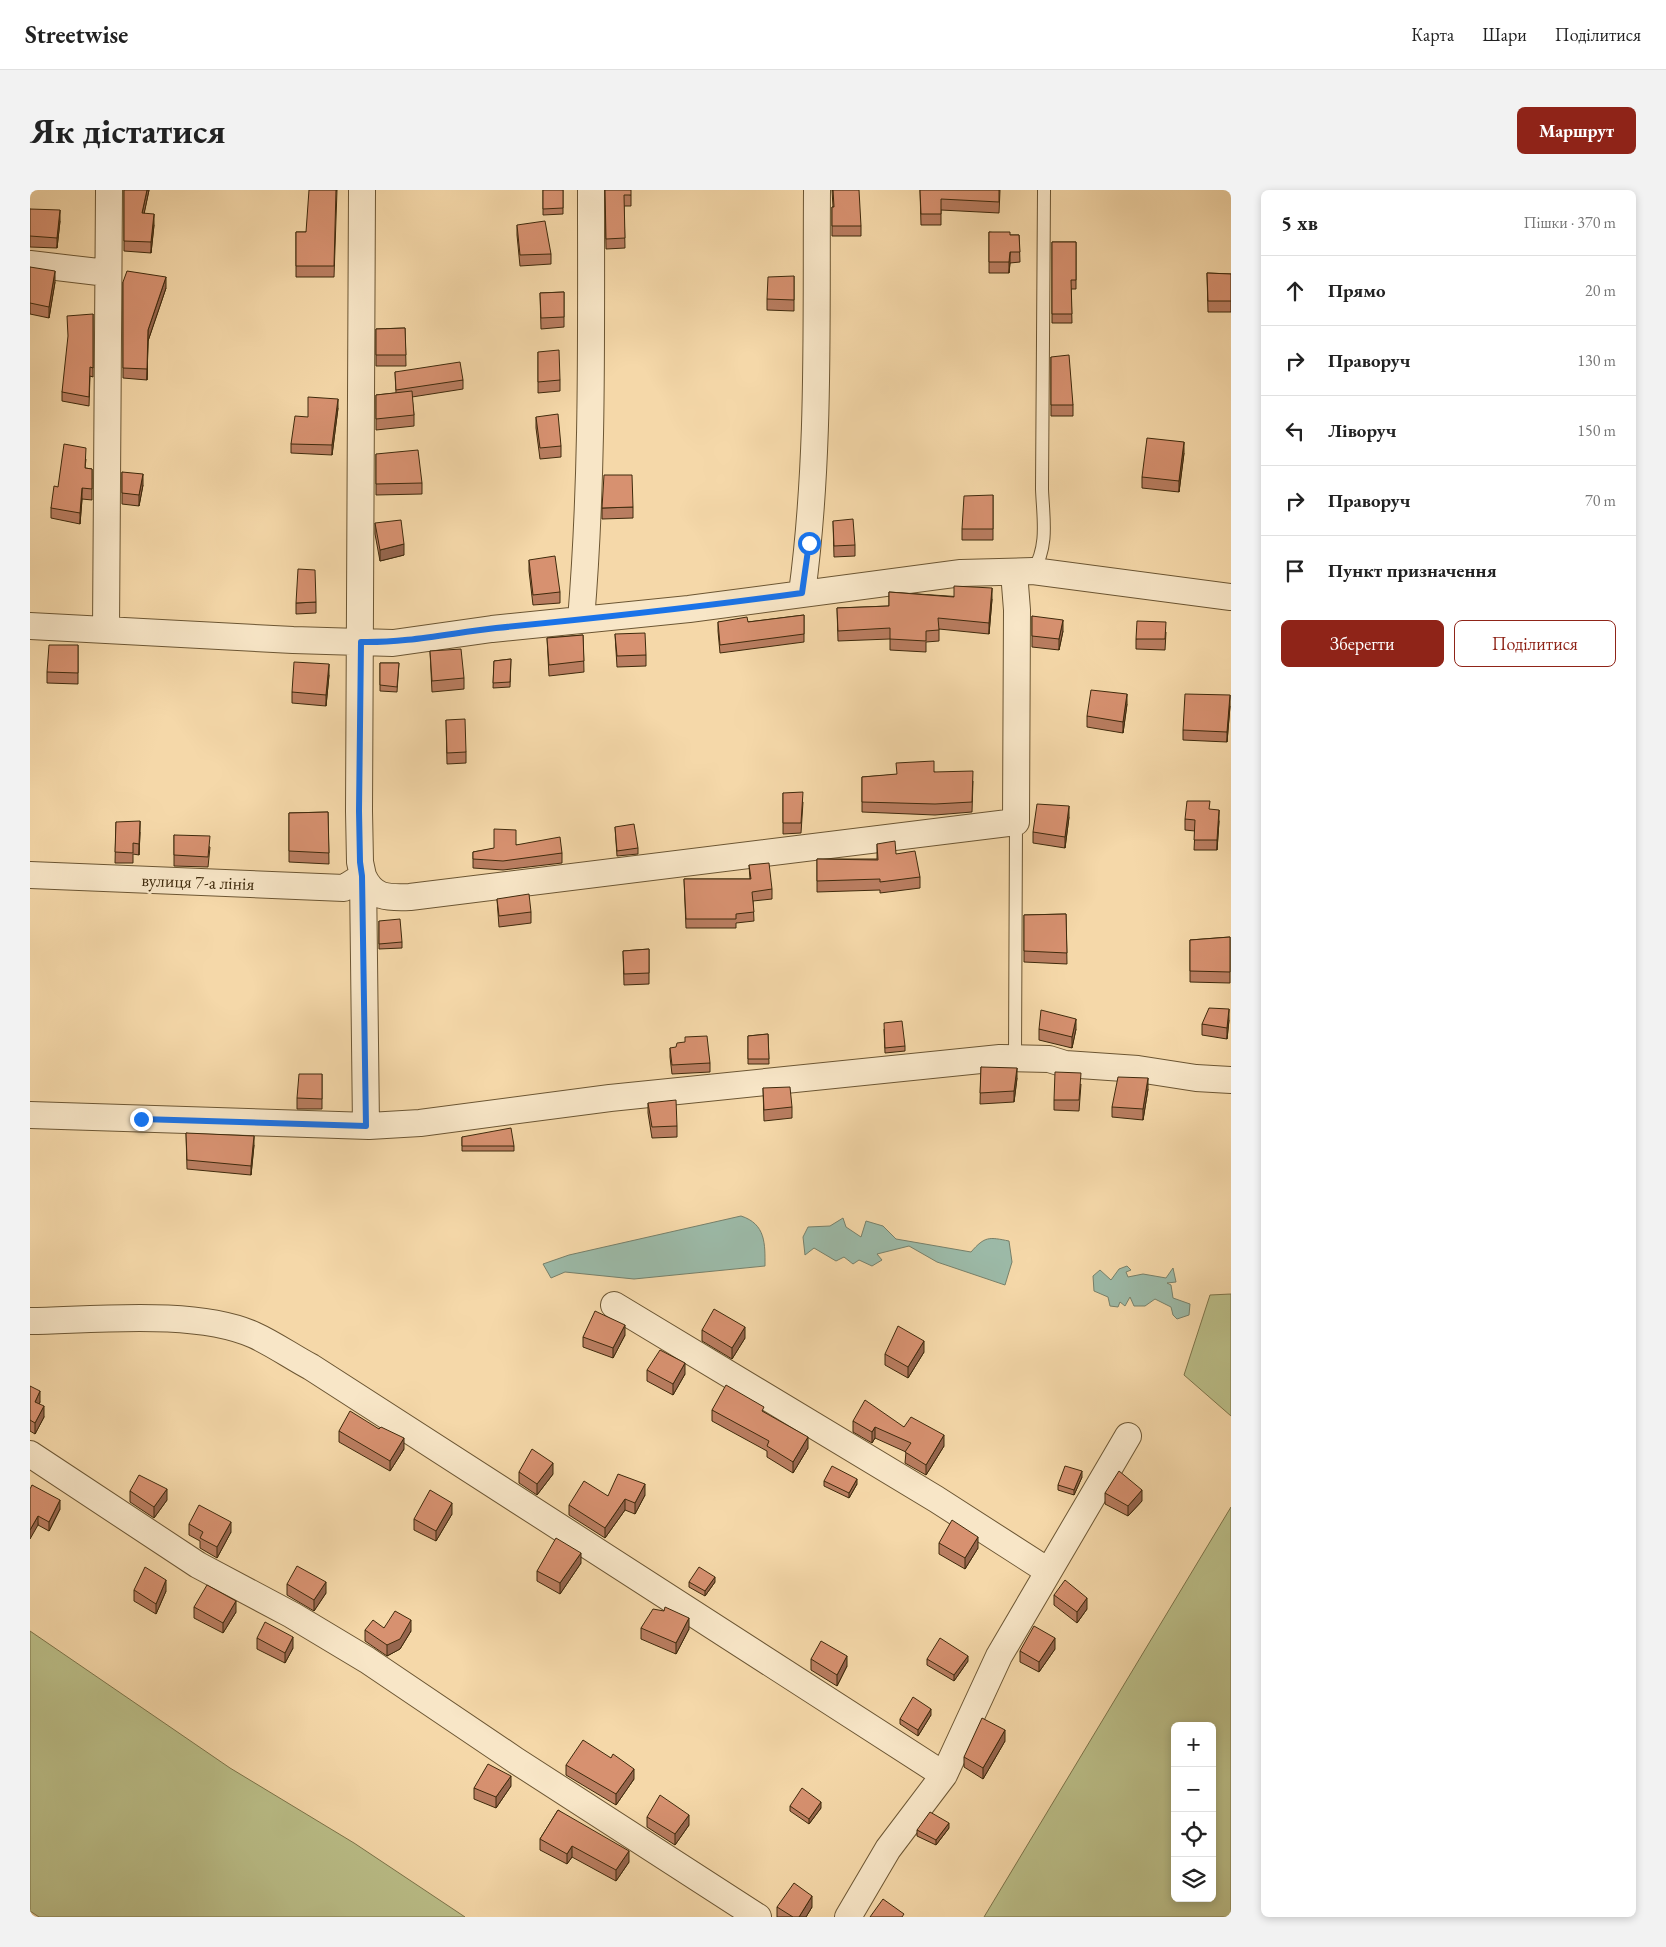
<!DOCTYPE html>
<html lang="uk">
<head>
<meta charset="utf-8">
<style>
  :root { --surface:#fff; --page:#f2f2f2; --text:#222; --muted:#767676; --line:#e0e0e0; --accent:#8f2418 }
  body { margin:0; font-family:"EB Garamond",serif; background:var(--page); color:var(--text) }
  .controls { position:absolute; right:15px; bottom:15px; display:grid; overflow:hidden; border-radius:8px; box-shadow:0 2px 8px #0003 }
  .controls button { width:45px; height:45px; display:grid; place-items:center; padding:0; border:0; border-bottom:1px solid var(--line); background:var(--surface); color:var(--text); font:25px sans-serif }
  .stop { position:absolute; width:15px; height:15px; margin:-11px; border:4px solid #1a73e8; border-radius:50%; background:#fff }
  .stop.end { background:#1a73e8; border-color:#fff; box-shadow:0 1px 5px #0008 }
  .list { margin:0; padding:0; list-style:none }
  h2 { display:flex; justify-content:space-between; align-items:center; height:65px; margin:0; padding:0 20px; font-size:21px }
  h2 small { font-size:16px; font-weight:400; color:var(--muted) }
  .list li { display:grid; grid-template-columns:32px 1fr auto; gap:15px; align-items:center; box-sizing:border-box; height:70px; padding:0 20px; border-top:1px solid var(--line) }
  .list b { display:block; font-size:19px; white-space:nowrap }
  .list em { font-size:16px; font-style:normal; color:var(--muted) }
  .actions { display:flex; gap:10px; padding:15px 20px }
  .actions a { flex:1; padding:11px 0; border:1px solid var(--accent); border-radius:8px; text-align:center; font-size:18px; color:var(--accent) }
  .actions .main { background:var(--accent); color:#fff }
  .icon { flex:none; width:28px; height:28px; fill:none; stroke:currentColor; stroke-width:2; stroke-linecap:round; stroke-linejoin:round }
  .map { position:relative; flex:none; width:1201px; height:1727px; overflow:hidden; border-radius:8px }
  header { display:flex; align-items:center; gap:30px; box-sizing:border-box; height:70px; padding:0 25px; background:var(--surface); border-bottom:1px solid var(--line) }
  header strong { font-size:24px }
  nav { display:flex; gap:28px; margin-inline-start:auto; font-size:18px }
  .intro { display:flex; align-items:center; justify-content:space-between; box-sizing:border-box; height:120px; padding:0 30px }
  h1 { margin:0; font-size:35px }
  .button { padding:12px 22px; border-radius:8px; background:var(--accent); color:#fff; font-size:18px; font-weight:700 }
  main { display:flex; gap:30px; padding:0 30px }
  aside { flex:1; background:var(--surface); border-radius:8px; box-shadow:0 2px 8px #0003 }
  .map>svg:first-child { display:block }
</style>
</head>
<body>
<header>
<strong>Streetwise</strong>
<nav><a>Карта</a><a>Шари</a><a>Поділитися</a></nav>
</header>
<div class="intro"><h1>Як дістатися</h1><a class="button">Маршрут</a></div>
<main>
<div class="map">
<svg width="1201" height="1727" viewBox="0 0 1201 1727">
  <rect width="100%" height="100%" fill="#f5d8a9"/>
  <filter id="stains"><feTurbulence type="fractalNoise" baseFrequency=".004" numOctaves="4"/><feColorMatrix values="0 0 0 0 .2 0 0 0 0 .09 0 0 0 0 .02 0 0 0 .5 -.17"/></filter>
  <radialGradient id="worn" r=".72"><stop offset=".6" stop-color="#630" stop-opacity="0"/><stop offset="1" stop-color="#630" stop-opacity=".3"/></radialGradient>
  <path fill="#bbbf89" stroke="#7d744a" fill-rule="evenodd" d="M1201,1104V1226L1154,1185L1180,1105Z
    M1201,1317V1727H954ZM1145,1536H1182V1708H1145Z
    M0,1441L200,1578L324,1653L435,1727H9L0,1721Z"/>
  <path fill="#9cbaa8" stroke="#77806a" d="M711,1026C736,1034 735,1054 735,1076L604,1089L535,1082L521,1088L513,1074L539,1065Z
    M813,1028L816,1037L831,1047L836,1031L853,1036L866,1049L941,1062C955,1046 959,1047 979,1051L982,1072L975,1095L907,1072L879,1056L847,1064L852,1070L842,1076L829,1070L823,1074L814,1067L806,1071L784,1058L775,1065L773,1047L778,1037L800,1036Z
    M1097,1076L1101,1080L1096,1082L1098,1087L1113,1084L1136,1088L1143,1078L1146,1092L1137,1093L1141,1095L1143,1108L1160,1114L1159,1125L1147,1129L1143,1125L1141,1117L1125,1109L1115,1116H1104L1100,1107L1095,1116L1090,1112L1088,1117L1080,1116L1078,1107L1064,1101L1063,1086L1070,1080L1081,1090L1089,1079Z"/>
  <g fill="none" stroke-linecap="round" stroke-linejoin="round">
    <g stroke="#6c5633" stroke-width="14">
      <path id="lane" d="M1003,381C1019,356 1013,327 1012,299L1014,0
        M985,868L986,632"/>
    </g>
    <g stroke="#6c5633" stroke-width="28">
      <path id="street" d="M332,0L329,621L330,672L333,686L336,936
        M0,74L77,83
        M772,403C790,270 786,134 787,0
        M551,430C563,287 561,143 561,0
        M0,436L263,450L363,453L462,439L659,419L931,383L1003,381L1201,407
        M76,440L79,0
        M0,685L314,698L333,686
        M333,686C343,708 357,708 380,707L986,632L987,420L984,382
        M0,925L339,936L390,933L580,908L970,868L1019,869L1035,874L1108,879L1166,888L1201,890
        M584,1115L906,1309L1018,1381
        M0,1131C64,1130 166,1119 224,1145C244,1154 262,1167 281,1177L914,1585
        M0,1264L168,1375L262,1425L337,1470L485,1570L728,1727
        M818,1727L858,1659L914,1585L969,1466L1098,1246"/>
    </g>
    <use href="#lane" stroke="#f8e6c7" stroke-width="12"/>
    <use href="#street" stroke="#f8e6c7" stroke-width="26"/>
  </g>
  <path fill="#b97d60" stroke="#3f2a0c" d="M94,0H119L114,23L124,35L121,63L94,61Z
    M307,0L304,87H266V42H276Z
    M513,0H533V24L513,25Z
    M575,0L601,5V16H594L595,58L576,59Z
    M802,0L831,36V46H802V17H803Z
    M890,0H970L969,23L911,20V35H891Z
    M0,19L30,31L27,58L0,57Z
    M487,35L521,64V74L490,76L487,45Z
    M959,42L980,45H989L990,72L980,73L979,83H959Z
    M1022,52H1046V99H1041L1042,133H1022Z
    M0,77L25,92L19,128L0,124Z
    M1177,83L1201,84V122H1178Z
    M764,86V121L737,120V109Z
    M93,92L136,98L118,151L117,190L93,188Z
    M534,102V137L511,139L510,103Z
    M63,124V187L60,186L59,216L32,211V202Z
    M375,138L376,176H346V139Z
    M508,162L530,190V201L508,203Z
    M1021,167L1043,215V226H1021Z
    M365,182L433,190V199L382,207L384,225V236L346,240V205L366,203Z
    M308,218L302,265L261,263V254L278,227Z
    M506,227L531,256V267L510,269L506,238Z
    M1154,263L1149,302L1112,298V287Z
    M346,264L392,293V304L346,305Z
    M56,269L55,278L62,279V310L52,309L50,334L21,328V318L28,297Z
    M92,282L113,295L109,316L92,314Z
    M963,305V350H932V339Z
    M603,317V328L572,329V318Z
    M803,331L825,355V366L804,367Z
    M345,333L374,365L350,371L345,344Z
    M499,370L530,402V413L503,415L499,381Z
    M859,402L962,409L959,444L909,439V451L896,452V462L860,460V449L808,451L807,418L859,416Z
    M286,412V423L266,424V413Z
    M774,425V452L690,463L688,441V432H718Z
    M1002,426L1033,441L1029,460L1002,457Z
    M1136,442L1135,460L1106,459V449Z
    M585,444L616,465V476L587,477Z
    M553,445L554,482L519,486L517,448Z
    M48,455V494L17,493V482Z
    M400,461L434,488V499L402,502Z
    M481,469L480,497L463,498L464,471Z
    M350,473H369L367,502L350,501Z
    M299,485L296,516L262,513V502Z
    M1097,514L1093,543L1057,537V526Z
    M1200,516L1197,552L1153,550V540Z
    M416,530L436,562V573L417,574Z
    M904,582L943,591L942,622L905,625L832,622V587Z
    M753,603L773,612L771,643L753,644Z
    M1180,620L1189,631L1187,660H1164L1165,641L1155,640V629Z
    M298,622L299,674L259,672V623Z
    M1039,627L1035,658L1003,653V642Z
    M86,632L110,642L109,665L103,664V673H85Z
    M585,637L608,658V664L587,666Z
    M144,645L180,657L178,677L144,676Z
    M847,654L866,664L890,687V698L850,703V700L787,702V669H847Z
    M486,655L532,663V673L473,680L443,678V662Z
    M719,675L742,699V709L723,711L724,731L706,733V738H656L654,689H720Z
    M467,709L501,722V733L469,737Z
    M1036,724L1037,774L994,772V725Z
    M349,731L372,752V758L349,759Z
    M1200,747V793L1160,792V750Z
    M619,759V794L594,795L593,761Z
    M1199,830L1197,849L1172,845V834Z
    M854,839L875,856V861L855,863Z
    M1009,839H1046L1042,858L1009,850Z
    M738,844L739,874H718V846Z
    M640,858L680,873V882L642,884L640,867Z
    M951,877L987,888L984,912L950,914Z
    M292,884V919H267V908Z
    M1051,894L1049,921L1024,920V910Z
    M733,898L762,917V928L734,931Z
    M1118,899L1113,930L1082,927V917Z
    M618,913L647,936V947L622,948L618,923Z
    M156,943L224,955L221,985L157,979Z
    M432,947L484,956V961H432Z
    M672,1140L715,1148L702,1169L672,1151Z
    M595,1145L583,1168L553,1157V1147Z
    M894,1162L878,1188L855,1175V1164Z
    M617,1180L655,1184L643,1205L617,1191Z
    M0,1196L10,1212L9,1214L14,1227L5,1244L0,1241Z
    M682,1220L734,1222L778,1258L763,1283L737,1267V1261L682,1231Z
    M823,1231L874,1237L914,1256L896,1285L875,1273L876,1262L845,1248L842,1253L823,1242Z
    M349,1239L374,1259L360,1281L309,1252V1241Z
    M489,1282L523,1284L507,1305L489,1293Z
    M1052,1287L1044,1305L1028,1300V1295Z
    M794,1291L827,1294L819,1308L794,1296Z
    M2,1295L30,1319L19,1341L8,1335Z
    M100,1301L137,1310L124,1328L100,1312Z
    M1075,1303L1112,1311L1098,1326L1075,1314Z
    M615,1305L605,1324L595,1320L575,1348L539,1325V1315L578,1306Z
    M422,1324L406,1351L384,1340V1329Z
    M159,1334L201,1342L187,1368L170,1358V1351L159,1345Z
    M909,1353L948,1358L935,1379L909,1364Z
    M551,1373L530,1404L507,1391V1381Z
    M659,1392H685L675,1406L659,1397Z
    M257,1394L296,1403L284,1421L257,1405Z
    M104,1400L136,1401L126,1424L104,1411Z
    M1024,1405L1057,1419L1047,1433L1024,1415Z
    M164,1417L206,1422L193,1443L164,1428Z
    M634,1421L659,1439L646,1464L611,1449V1438Z
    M354,1438L381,1441L370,1459L357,1466L335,1451V1440Z
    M227,1448L263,1458L255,1473L227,1459Z
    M1025,1459L1009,1482L990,1472V1461Z
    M781,1469L817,1476L807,1496L781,1480Z
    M897,1469L938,1471L924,1491L897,1475Z
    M901,1525L888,1546L870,1534V1529Z
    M975,1551L953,1589L934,1577V1567Z
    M581,1568L604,1589L586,1615L536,1585V1575Z
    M481,1596L466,1618L444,1609V1598Z
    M760,1616L791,1618L779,1634L760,1621Z
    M528,1620L599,1672L586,1691L542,1667L537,1674L510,1660V1649Z
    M617,1627L659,1635L645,1655L617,1637Z
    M919,1638L906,1655L887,1646V1640Z
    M747,1717H782L776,1727H747Z"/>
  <path fill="#96664e" stroke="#3f2a0c" d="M117,0H119L112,34V23Z
    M30,20V31L27,58V48Z
    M124,24V35L121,63V52Z
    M980,62V73L979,83V72Z
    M25,81V92L19,128V117Z
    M136,87V98L118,151L117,190L118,140Z
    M308,209V218L302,265V255Z
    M1154,252V263L1149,302V291Z
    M113,284V295L109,316V305Z
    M52,298V309L50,334V323Z
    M374,354V365L350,371V360Z
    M962,398V409L959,444V433Z
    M1033,430V441L1029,460V449Z
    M299,474V485L296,516V505Z
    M1097,504V514L1093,543V532Z
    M1200,505V516L1197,552V542Z
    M1039,616V627L1035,658V647Z
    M1189,620V631L1187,660V650Z
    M110,631V642L109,665V654Z
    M1199,819V830L1197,849V838Z
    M1046,829V839L1042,858V847Z
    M987,878V888L984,912V901Z
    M1118,888V899L1113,930V919Z
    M224,946V955L221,985V976Z
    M595,1135V1145L583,1168V1158Z
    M715,1137V1148L702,1169V1158Z
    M894,1151V1162L878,1188V1177Z
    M655,1173V1184L643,1205V1194Z
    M10,1201V1212L5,1222V1212Z
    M14,1216V1227L5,1244V1233Z
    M845,1237V1248L842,1253V1242Z
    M914,1245V1256L896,1285V1275Z
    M778,1247V1258L763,1283V1272Z
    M374,1248V1259L360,1281V1271Z
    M523,1273V1284L507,1305V1294Z
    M1052,1281V1287L1044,1305V1300Z
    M827,1289V1294L819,1308V1303Z
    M615,1294V1305L605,1324V1313Z
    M137,1299V1310L124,1328V1317Z
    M1112,1300V1311L1098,1326V1316Z
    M595,1309V1320L575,1348V1338Z
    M30,1310V1319L19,1341V1332Z
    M422,1313V1324L406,1351V1341Z
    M8,1326V1335L0,1349V1340Z
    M201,1332V1342L187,1368V1357Z
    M948,1347V1358L935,1379V1368Z
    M551,1363V1373L530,1404V1393Z
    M685,1387V1392L675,1406V1401Z
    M136,1390V1401L126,1424V1414Z
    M296,1392V1403L284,1421V1410Z
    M1057,1408V1419L1047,1433V1422Z
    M206,1411V1422L193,1443V1433Z
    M659,1428V1439L646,1464V1453Z
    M381,1430V1441L370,1459L357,1466V1455Z
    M263,1447V1458L255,1473V1463Z
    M1025,1448V1459L1009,1482V1472Z
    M817,1466V1476L807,1496V1485Z
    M938,1466V1471L924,1491V1485Z
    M901,1519V1525L888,1546V1540Z
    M975,1540V1551L953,1589V1578Z
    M604,1579V1589L586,1615V1604Z
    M481,1586V1596L466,1618V1607Z
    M791,1612V1618L779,1634V1629Z
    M659,1625V1635L645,1655V1644Z
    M919,1633V1638L906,1655V1650Z
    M542,1656V1667L537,1674V1664Z
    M599,1661V1672L586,1691V1680Z
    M782,1706V1717L776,1727H769Z"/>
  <path fill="#d79170" stroke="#3f2a0c" d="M94,0H117L112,23L124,24L121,52L94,51Z
    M279,0H306L304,76H266V42H276Z
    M513,0H533V18L513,19Z
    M575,0H601V5H594L595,48L576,49Z
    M803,0H829L831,36H802V17H804Z
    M890,0H969V12L911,9V24H891Z
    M0,19L30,20L27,48L0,46Z
    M515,31L521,64L490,65L487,35Z
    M959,42H980V45H989L990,62H980L979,72H959Z
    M1022,52H1046V90H1041L1042,124H1022Z
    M0,77L25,81L19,117L0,113Z
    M97,81L136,87L118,140L117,179L93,178V92Z
    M1177,83L1201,84V111H1178Z
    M764,86V110L737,109L738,87Z
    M534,102V127L511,128L510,103Z
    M63,124V178L60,177L59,207L32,202L38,146L37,126Z
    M375,138L376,165H346V139Z
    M529,160L530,190L508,192V162Z
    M1039,165L1043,215H1021V167Z
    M430,172L433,190L366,200L365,182Z
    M382,201L384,225L346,229V205Z
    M278,207L308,209L302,255L261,254L265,226L278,227Z
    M528,224L531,256L510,258L506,227Z
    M1117,248L1154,252L1149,291L1112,287Z
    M34,254L56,258L55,278L62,279V299L52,298L50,323L21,318L24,296L28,297Z
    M388,260L392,293L346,294V264Z
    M92,282L113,284L109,305L92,303Z
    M574,285H602L603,317L572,318Z
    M963,305V339H932L934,306Z
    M823,329L825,355L804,356L803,331Z
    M371,330L374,354L350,360L345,333Z
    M525,366L530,402L503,405L499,370Z
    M268,379L285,380L286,412L266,413Z
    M924,396L962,398L959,433L908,428L909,440L896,441V451L860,449V438L808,441L807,418L859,416V402L924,407Z
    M774,425V444L690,455L688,432L717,427L718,432Z
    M1002,426L1033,430L1029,449L1002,446Z
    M1107,431L1136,432L1135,449H1106Z
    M615,443L616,465L587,466L585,444Z
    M553,445L554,471L519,475L517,448Z
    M19,455H48V483L17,482Z
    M431,459L434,488L402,491L400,461Z
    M481,469L480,492L463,493L464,471Z
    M264,472L299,474L296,505L262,502Z
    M350,473H369L367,497L350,495Z
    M1061,500L1097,504L1093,532L1057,526Z
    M1155,504L1200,505L1197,542L1153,540Z
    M435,529L436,562L417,563L416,530Z
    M904,571V582L943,581L942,612L905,614L832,612V587L867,584L866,573Z
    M773,602L771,633H753V603Z
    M1157,611H1180L1179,619L1189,620L1187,650H1164L1165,630L1155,629Z
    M1007,614L1039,616L1035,647L1003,642Z
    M298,622L299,663L259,661V623Z
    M110,631L109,654L103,653V663L85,662L86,632Z
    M604,634L608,658L587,661L585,637Z
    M464,639L486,640V655L530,647L532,663L473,671L443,669V662L464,658Z
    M144,645L180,646L178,667L144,665Z
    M865,651L866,664L885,661L890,687L850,692V689L787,691V669L848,670L847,654Z
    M739,673L742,699L722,702L724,722L706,724V729H656L654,689H721L719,675Z
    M499,704L501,722L469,726L467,709Z
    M1036,724L1037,763L994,761V725Z
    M370,729L372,752L349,754V731Z
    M1200,747V782L1160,781V750Z
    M619,759V783L594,784L593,761Z
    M1179,818L1199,819L1197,838L1172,834Z
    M1011,820L1046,829L1042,847L1009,839Z
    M872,831L875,856L855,858L854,833Z
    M738,844L739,869H718V846Z
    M677,846L680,873L642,875L640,858L646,857L647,853L655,852V847Z
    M951,877L987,878L984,901L950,903Z
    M1025,882L1051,883L1049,910H1024Z
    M269,884H292V909L267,908Z
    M1088,887L1118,888L1113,919L1082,917Z
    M760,897L762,917L734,920L733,898Z
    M646,910L647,936L622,937L618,913Z
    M481,938L484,956H432V947Z
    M156,943L224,946L221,976L157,970Z
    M684,1119L715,1137L702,1158L672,1140Z
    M565,1121L595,1135L583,1158L553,1147Z
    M868,1136L894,1151L878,1177L855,1164Z
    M630,1160L655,1173L643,1194L617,1180Z
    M696,1195L734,1217L732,1221L778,1247L763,1272L737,1256L739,1251L682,1220Z
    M0,1196L10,1201L5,1212L14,1216L5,1233L0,1230Z
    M835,1210L874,1237L881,1227L914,1245L896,1275L875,1262L881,1253L845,1237L842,1242L823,1231Z
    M320,1221L349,1239L351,1237L374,1248L360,1271L309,1241Z
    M502,1259L523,1273L507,1294L489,1282Z
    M802,1276L827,1289L819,1303L794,1291Z
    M1035,1276L1052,1281L1044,1300L1028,1295Z
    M1089,1281L1112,1300L1098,1316L1075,1303Z
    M588,1284L615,1294L605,1313L595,1309L575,1338L539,1315L554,1291L578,1306Z
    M109,1285L137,1299L124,1317L100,1301Z
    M2,1295L30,1310L19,1332L8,1326L0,1340V1299Z
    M400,1300L422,1313L406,1341L384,1329Z
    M169,1315L201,1332L187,1357L170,1348L173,1342L159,1334Z
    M922,1330L948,1347L935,1368L909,1353Z
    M526,1348L551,1363L530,1393L507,1381Z
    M267,1376L296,1392L284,1410L257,1394Z
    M115,1377L136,1390L126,1414L104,1400Z
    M669,1377L685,1387L675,1401L659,1392Z
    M1035,1390L1057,1408L1047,1422L1024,1405Z
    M177,1395L206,1411L193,1433L164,1417Z
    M635,1417L659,1428L646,1453L611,1438L623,1419L634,1421Z
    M365,1421L381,1430L370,1449L357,1455L335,1440L343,1430L354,1438Z
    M235,1432L263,1447L255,1463L227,1448Z
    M1004,1436L1025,1448L1009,1472L990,1461Z
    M910,1448L938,1466L924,1485L897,1469Z
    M791,1451L817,1466L807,1485L781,1469Z
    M883,1507L901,1519L888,1540L870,1529Z
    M952,1528L975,1540L953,1578L934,1567Z
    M553,1550L581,1568L583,1564L604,1579L586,1604L536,1575Z
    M458,1574L481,1586L466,1607L444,1598Z
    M772,1598L791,1612L779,1629L760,1616Z
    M630,1605L659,1625L645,1644L617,1627Z
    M528,1620L599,1661L586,1680L542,1656L537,1664L510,1649Z
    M900,1622L919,1633L906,1650L887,1640Z
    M764,1693L782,1706L769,1727H763L747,1717Z
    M853,1709L874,1724L872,1727H840Z"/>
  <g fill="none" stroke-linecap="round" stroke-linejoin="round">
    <path stroke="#1a73e8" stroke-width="6" d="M111,929L336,936L332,686L330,672L329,621L331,452C377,453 421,443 466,438C569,428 670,417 772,403L779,353"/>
  </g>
  <g text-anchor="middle" stroke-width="5" stroke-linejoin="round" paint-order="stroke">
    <g font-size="18" fill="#3f2a0c" stroke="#f8e6c7">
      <text transform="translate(168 692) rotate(2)" y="6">вулиця 7-а лінія</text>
    </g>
  </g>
  <rect width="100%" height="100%" filter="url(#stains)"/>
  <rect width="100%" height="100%" fill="url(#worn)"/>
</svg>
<div class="controls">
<button>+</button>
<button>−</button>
<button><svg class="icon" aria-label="locate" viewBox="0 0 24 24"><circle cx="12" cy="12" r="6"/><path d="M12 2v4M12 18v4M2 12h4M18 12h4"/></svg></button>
<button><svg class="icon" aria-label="layers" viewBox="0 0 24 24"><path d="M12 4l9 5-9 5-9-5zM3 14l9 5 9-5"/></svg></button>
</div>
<div class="stop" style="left:779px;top:353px"></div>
<div class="stop end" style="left:111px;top:929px"></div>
</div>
<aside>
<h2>5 хв<small>Пішки · 370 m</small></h2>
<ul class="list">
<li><svg class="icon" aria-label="ahead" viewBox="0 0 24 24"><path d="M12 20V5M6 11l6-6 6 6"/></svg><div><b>Прямо</b></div><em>20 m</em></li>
<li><svg class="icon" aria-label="right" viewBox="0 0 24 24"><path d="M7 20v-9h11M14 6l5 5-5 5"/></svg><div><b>Праворуч</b></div><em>130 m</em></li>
<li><svg class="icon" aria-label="left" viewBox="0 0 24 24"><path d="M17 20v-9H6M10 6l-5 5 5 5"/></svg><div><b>Ліворуч</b></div><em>150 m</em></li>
<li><svg class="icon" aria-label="right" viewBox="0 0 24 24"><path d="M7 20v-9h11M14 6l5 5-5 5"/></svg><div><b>Праворуч</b></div><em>70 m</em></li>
<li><svg class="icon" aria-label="arrive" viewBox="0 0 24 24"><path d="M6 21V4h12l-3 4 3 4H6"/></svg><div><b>Пункт призначення</b></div></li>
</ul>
<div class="actions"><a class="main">Зберегти</a><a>Поділитися</a></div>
</aside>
</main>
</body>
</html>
